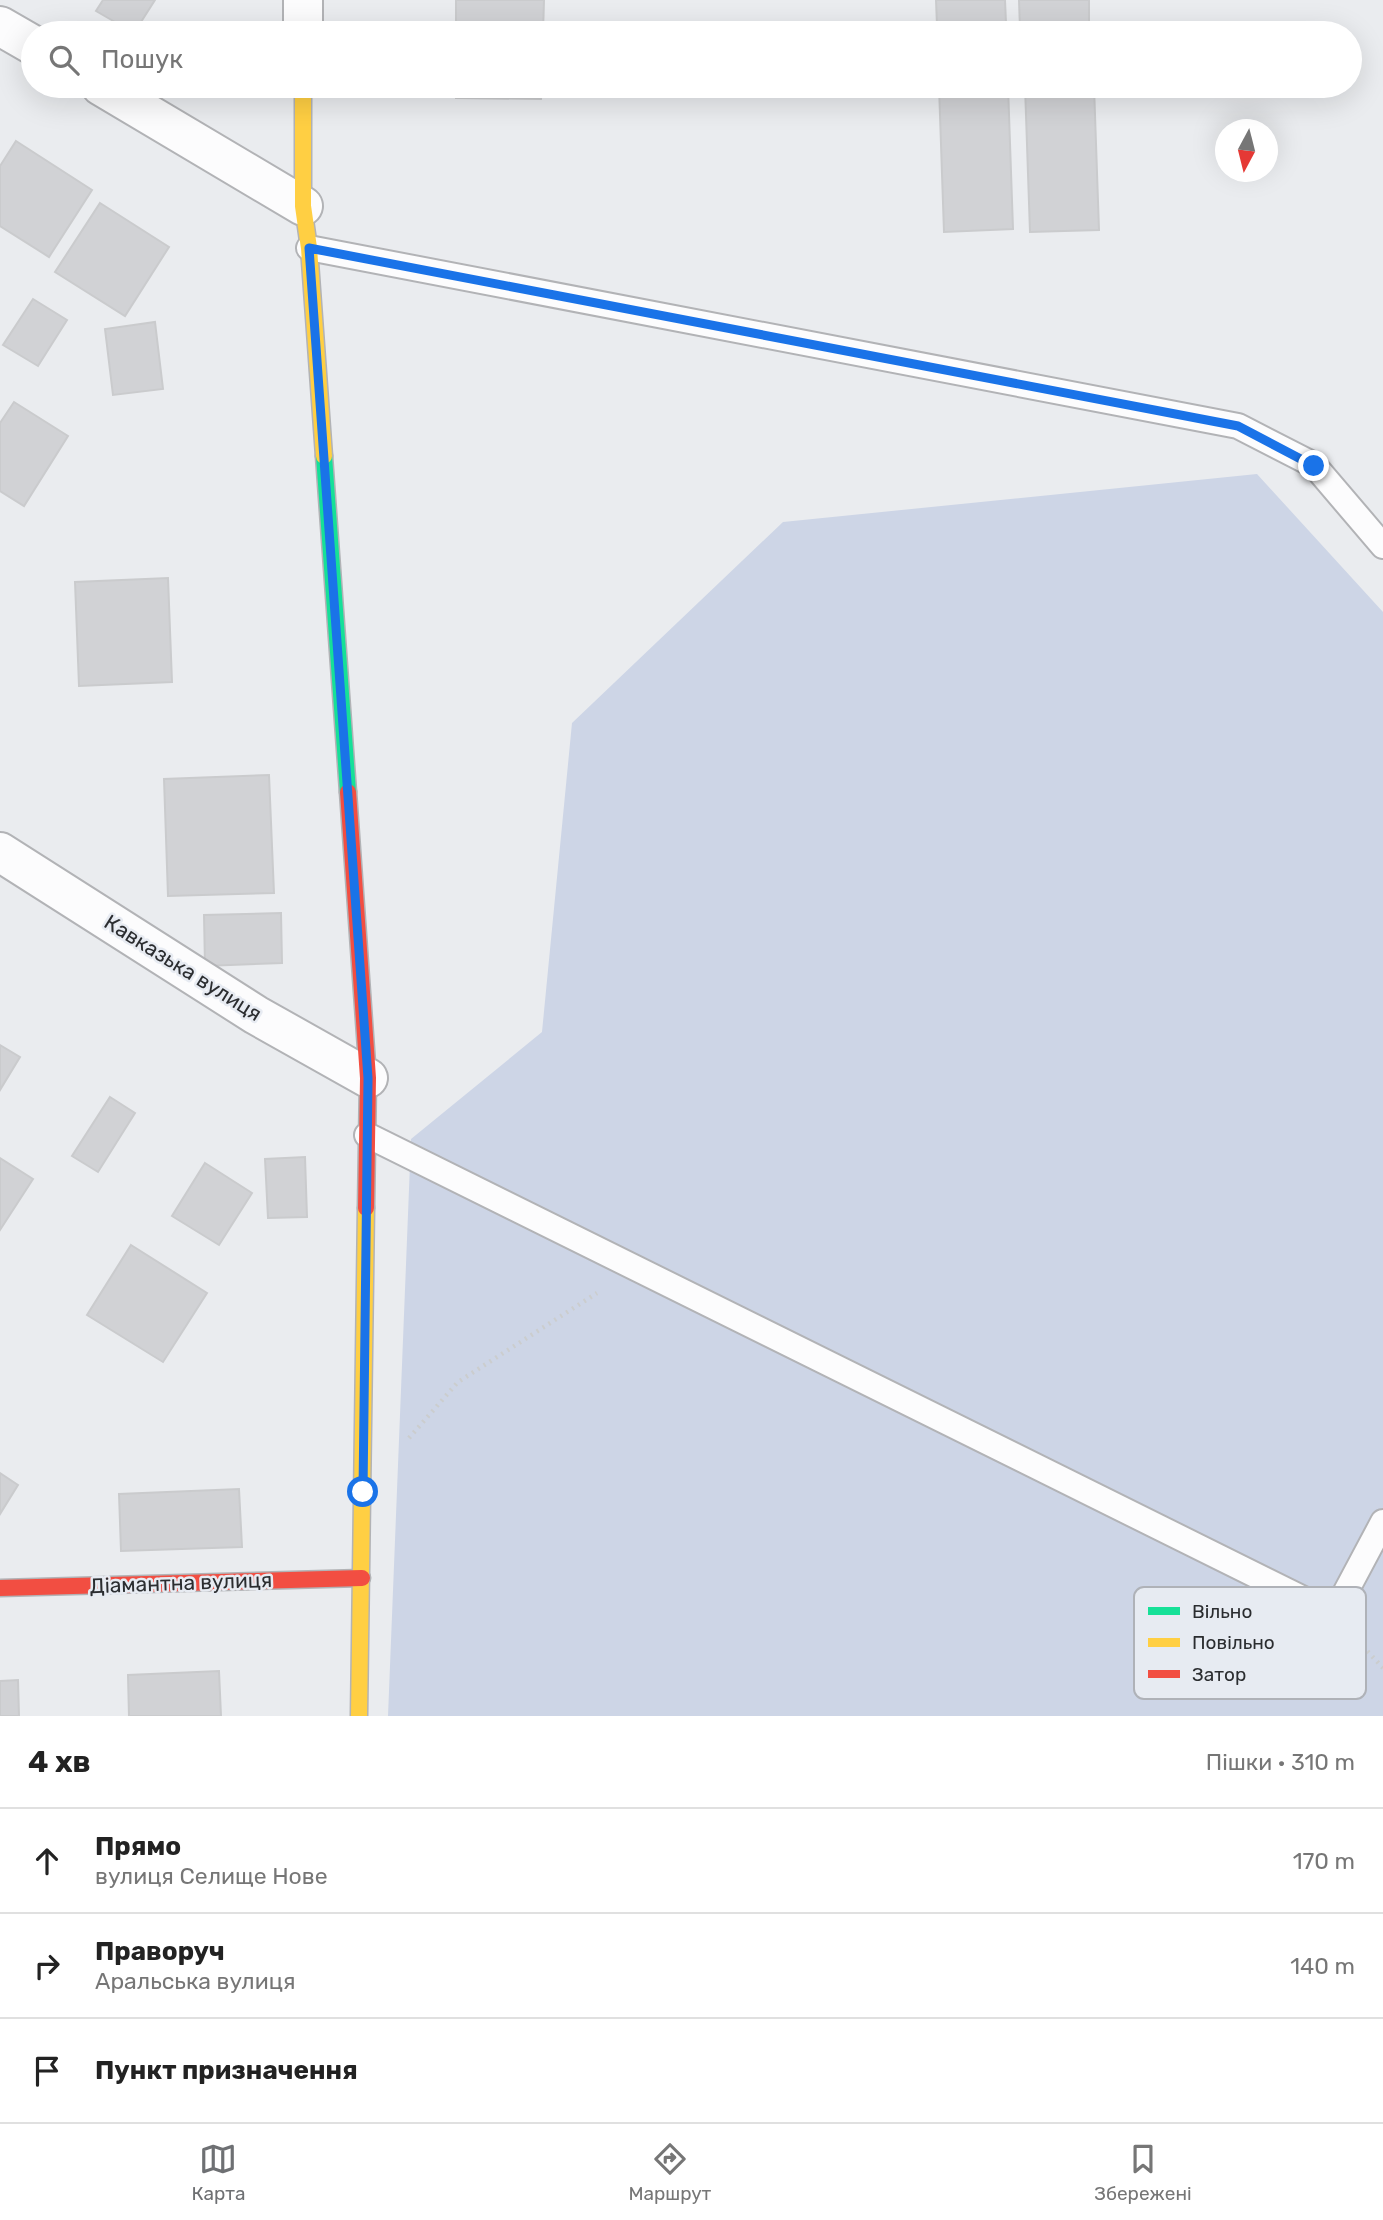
<!DOCTYPE html>
<html lang="uk">
<head>
<meta charset="utf-8">
<style>
  :root { --surface:#fff; --page:#f2f2f2; --text:#222; --muted:#767676; --line:#e0e0e0; --accent:#6e7073 }
  body { margin:0; font-family:Rubik,sans-serif; background:var(--page); color:var(--text) }
  .compass { position:absolute; left:1215px; top:119px; width:63px; height:63px; border-radius:50%; background:var(--surface); box-shadow:0 7px 28px #0002; rotate:187deg }
  .stop { position:absolute; width:21px; height:21px; margin:-16px; border:5px solid #1a73e8; border-radius:50%; background:#fff }
  .stop.end { background:#1a73e8; border-color:#fff; box-shadow:0 2px 7px #0008 }
  .list { margin:0; padding:0; list-style:none }
  h2 { display:flex; justify-content:space-between; align-items:center; height:91px; margin:0; padding:0 28px; font-size:30px }
  h2 small { font-size:23px; font-weight:400; color:var(--muted) }
  .list li { display:grid; grid-template-columns:46px 1fr auto; gap:21px; align-items:center; box-sizing:border-box; height:105px; padding:0 28px; border-top:2px solid var(--line) }
  .list b { display:block; font-size:26px; white-space:nowrap }
  .list p { margin:0; font-size:23px; white-space:nowrap; color:var(--muted) }
  .list em { font-size:23px; font-style:normal; color:var(--muted) }
  .icon { flex:none; width:38px; height:38px; fill:none; stroke:currentColor; stroke-width:2; stroke-linecap:round; stroke-linejoin:round }
  .map { position:relative; flex:none; width:1383px; height:1716px; overflow:hidden }
  .search { position:absolute; background:var(--surface); box-shadow:0 7px 28px #0002; left:21px; right:21px; top:21px; height:77px; display:flex; align-items:center; gap:18px; box-sizing:border-box; padding:0 24px; border-radius:38px; color:var(--muted); font-size:26px }
  .sheet { height:406px; background:var(--surface) }
  nav { display:flex; justify-content:space-around; align-items:center; box-sizing:border-box; height:98px; border-top:2px solid var(--line); background:var(--surface); font-size:19px; color:var(--muted) }
  nav a { display:grid; justify-items:center; gap:4px }
  nav .on { color:var(--accent) }
  .map>svg:first-child { display:block }
</style>
</head>
<body>
<div class="map">
<svg width="1383" height="1716" viewBox="0 0 1383 1716">
  <rect width="100%" height="100%" fill="#eaecef"/>
  <path fill="#cdd5e6" d="M1257,474L1383,612V1716H388L411,1139L542,1032L572,723L783,522Z"/>
  <path fill="#d1d2d5" stroke="#cacbcd" stroke-width="2" d="M103,0H155L134,33L96,11Z
    M456,0H544L543,33H456Z
    M936,0H1005L1006,23L937,25Z
    M1019,0H1089V26L1020,29Z
    M456,86H542L541,99L456,98Z
    M939,86H1008L1013,229L944,232Z
    M1025,86H1094L1099,230L1030,232Z
    M16,141L92,190L49,257L0,226V166Z
    M100,203L169,247L125,316L55,272Z
    M33,299L67,320L38,366L3,345Z
    M155,322L163,389L113,395L105,329Z
    M14,402L68,436L24,506L0,491V423Z
    M168,578L172,682L79,686L75,582Z
    M269,775L274,893L168,896L164,779Z
    M281,913L282,963L205,966L204,915Z
    M0,1045L20,1057L0,1090Z
    M110,1097L135,1113L98,1172L72,1156Z
    M305,1157L307,1217L268,1218L265,1159Z
    M0,1158L33,1179L0,1230Z
    M205,1163L252,1193L219,1245L172,1216Z
    M131,1245L207,1293L163,1362L87,1315Z
    M0,1473L18,1485L0,1514Z
    M239,1489L242,1547L121,1551L119,1494Z
    M219,1671L221,1716H129L128,1675Z
    M18,1680L19,1716H0V1681Z"/>
  <g fill="none" stroke-linecap="round" stroke-linejoin="round">
    <g stroke="#b2b3b6" stroke-width="28">
      <path id="lane" d="M309,248L1238,426L1314,465L1383,546
        M367,1135L1334,1614L1383,1522"/>
    </g>
    <g stroke="#b2b3b6" stroke-width="42">
      <path id="street" d="M0,26L33,45
        M303,33V0
        M101,86L303,206
        M0,852L256,1015L368,1078"/>
    </g>
    <g stroke="#b2b3b6" stroke-width="19">
      <path id="fast" d="M324,456L348,792"/>
    </g>
    <g stroke="#b2b3b6" stroke-width="19">
      <path id="slow" d="M303,86V206L309,248L324,456
        M359,1716L366,1208"/>
    </g>
    <g stroke="#b2b3b6" stroke-width="19">
      <path id="jam" d="M348,792L368,1078L366,1208
        M0,1588L362,1578"/>
    </g>
    <path stroke="#cbcdce" stroke-width="4.5" stroke-dasharray="2 5" stroke-linecap="butt" d="M409,1438L458,1382L597,1293
      M1358,1641L1383,1668"/>
    <use href="#lane" stroke="#fcfcfd" stroke-width="24"/>
    <use href="#street" stroke="#fcfcfd" stroke-width="38"/>
    <use href="#fast" stroke="#16e098" stroke-width="16"/>
    <use href="#slow" stroke="#ffcf43" stroke-width="16"/>
    <use href="#jam" stroke="#f24e42" stroke-width="16"/>
  </g>
  <g fill="none" stroke-linecap="round" stroke-linejoin="round">
    <path stroke="#1a73e8" stroke-width="9" d="M363,1492L368,1078L309,248L1238,426L1314,466"/>
  </g>
  <g text-anchor="middle" stroke-width="5" stroke-linejoin="round" paint-order="stroke">
    <g font-size="21" fill="#2b2d30" stroke="#e7ebf2">
      <text transform="translate(183 968) rotate(32)" y="7">Кавказька вулиця</text>
      <text transform="translate(181 1583) rotate(-2)" y="7">Діамантна вулиця</text>
    </g>
  </g>
  <rect x="1134" y="1587" width="232" height="112" rx="10" fill="#e7ebf2" stroke="#afb2b8" stroke-width="2"/>
  <rect x="1148" y="1607" width="32" height="8" fill="#16e098"/>
  <rect x="1148" y="1638" width="32" height="9" fill="#ffcf43"/>
  <rect x="1148" y="1670" width="32" height="8" fill="#f24e42"/>
  <g font-size="19" fill="#2b2d30">
    <text x="1192" y="1618">Вільно</text>
    <text x="1192" y="1649">Повільно</text>
    <text x="1192" y="1681">Затор</text>
  </g>
</svg>
<svg class="compass" viewBox="-18 -18 36 36"><path d="M0-13l5 13h-10z" fill="#e53935"/><path d="M0 13l5-13h-10z" fill="#767676"/></svg>
<div class="stop" style="left:363px;top:1492px"></div>
<div class="stop end" style="left:1314px;top:466px"></div>
<div class="search"><svg class="icon" aria-label="search" viewBox="0 0 24 24"><circle cx="10" cy="10" r="6"/><path d="M15 15l6 6"/></svg>Пошук</div>
</div>
<section class="sheet">
<h2>4 хв<small>Пішки · 310 m</small></h2>
<ul class="list">
<li><svg class="icon" aria-label="ahead" viewBox="0 0 24 24"><path d="M12 20V5M6 11l6-6 6 6"/></svg><div><b>Прямо</b><p>вулиця Селище Нове</p></div><em>170 m</em></li>
<li><svg class="icon" aria-label="right" viewBox="0 0 24 24"><path d="M7 20v-9h11M14 6l5 5-5 5"/></svg><div><b>Праворуч</b><p>Аральська вулиця</p></div><em>140 m</em></li>
<li><svg class="icon" aria-label="arrive" viewBox="0 0 24 24"><path d="M6 21V4h12l-3 4 3 4H6"/></svg><div><b>Пункт призначення</b></div></li>
</ul>
</section>
<nav>
<a class="on"><svg class="icon" aria-label="map" viewBox="0 0 24 24"><path d="M3 6l6-2 6 2 6-2v14l-6 2-6-2-6 2zM9 4v14M15 6v14"/></svg>Карта</a>
<a><svg class="icon" aria-label="directions" viewBox="0 0 24 24"><path d="M12 3l9 9-9 9-9-9zM9 14v-3h6M13 9l2 2-2 2"/></svg>Маршрут</a>
<a><svg class="icon" aria-label="saved" viewBox="0 0 24 24"><path d="M7 4h10v16l-5-4-5 4z"/></svg>Збережені</a>
</nav>
</body>
</html>
